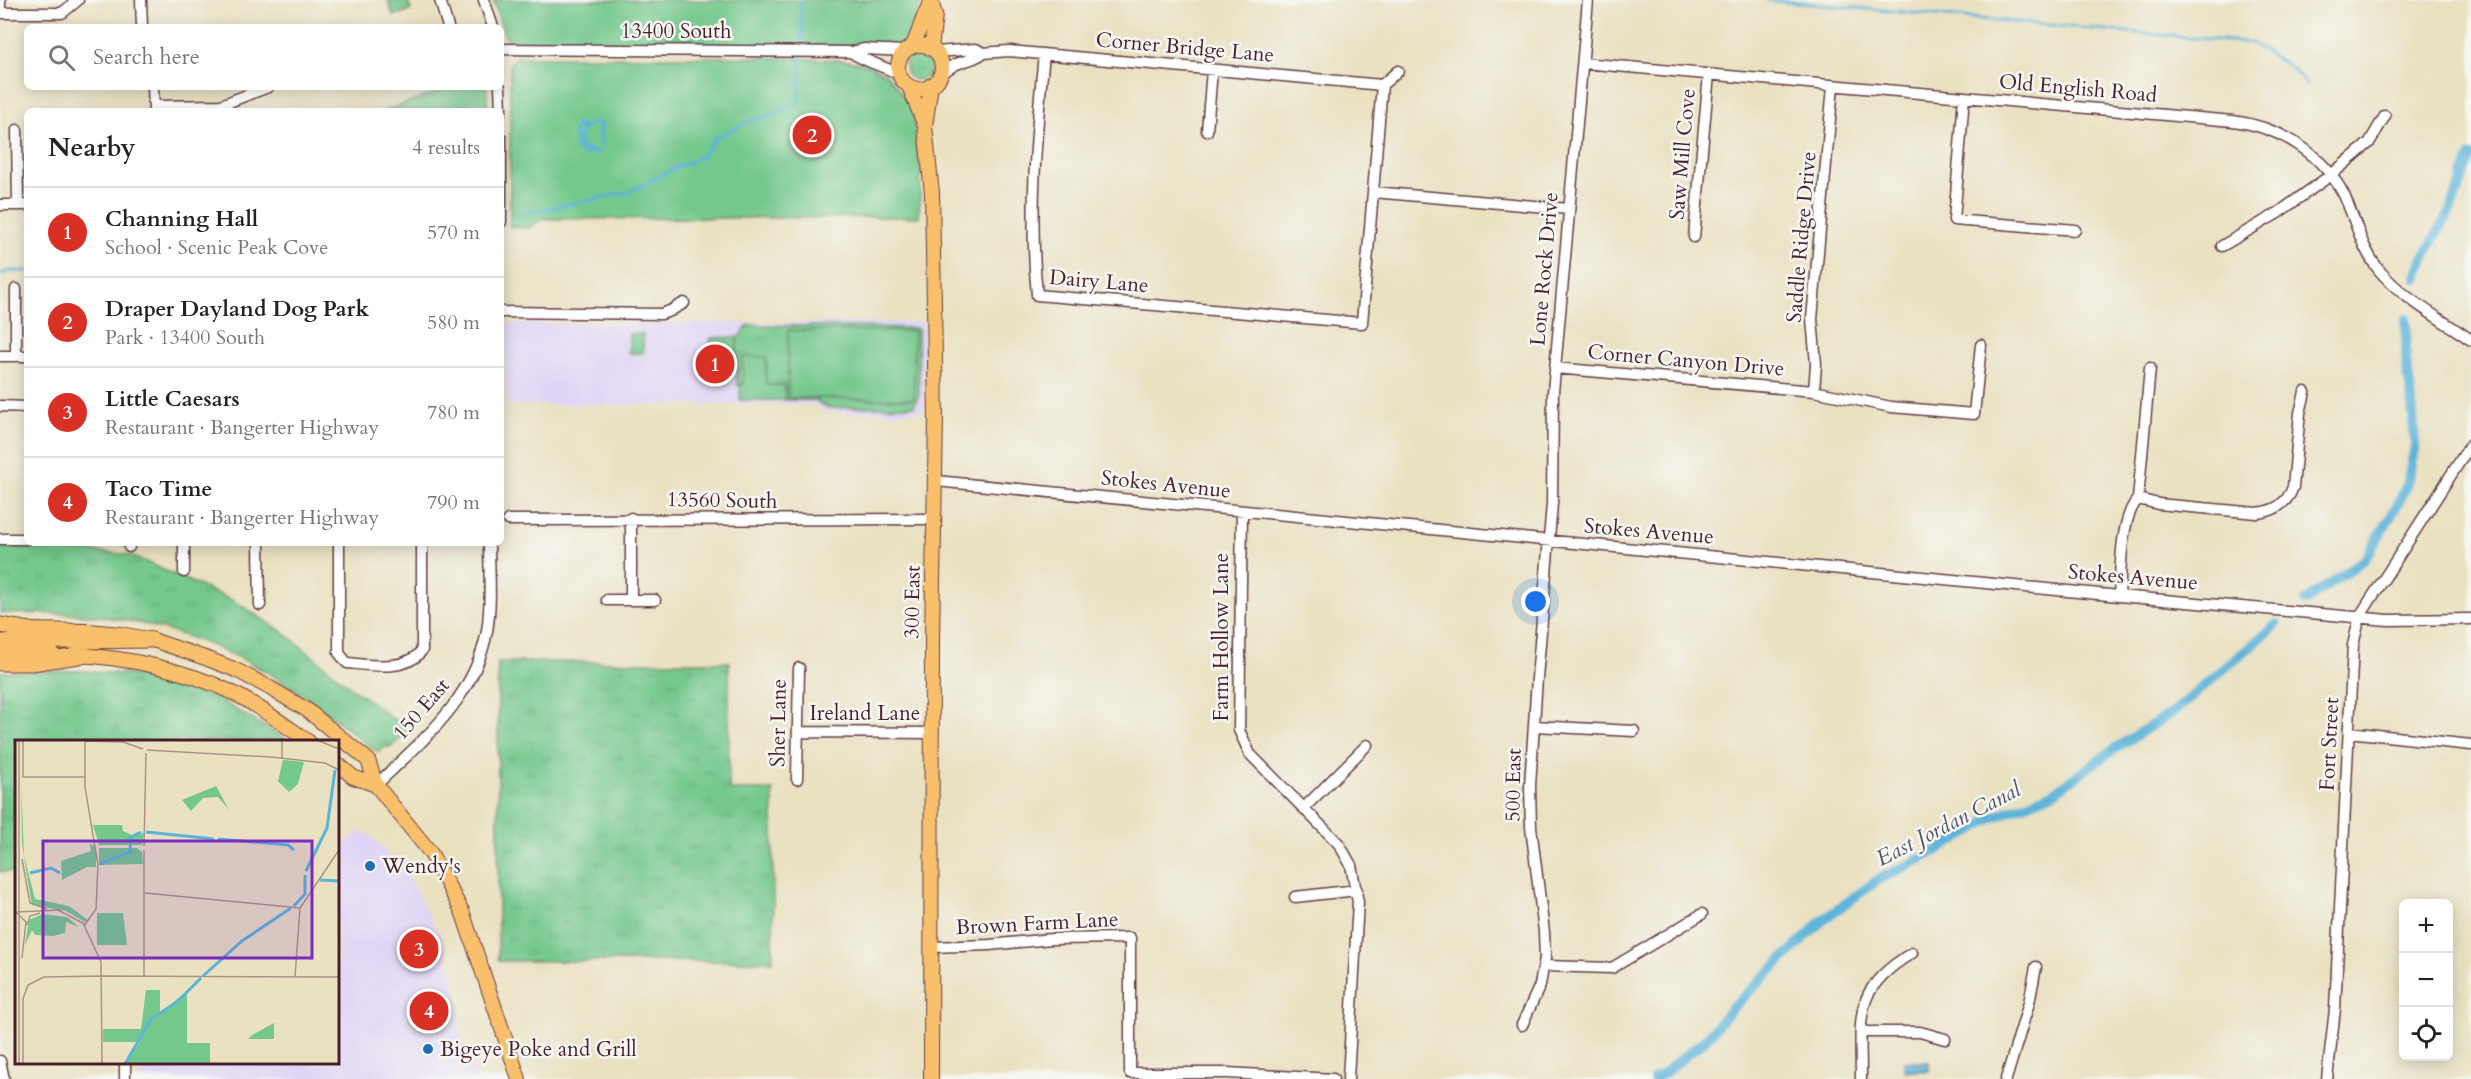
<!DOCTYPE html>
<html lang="en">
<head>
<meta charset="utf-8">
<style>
  :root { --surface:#fff; --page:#f6f6f6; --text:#222; --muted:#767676; --line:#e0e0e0; --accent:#d93025 }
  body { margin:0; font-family:Cardo,serif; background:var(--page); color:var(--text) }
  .controls { position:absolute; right:18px; bottom:18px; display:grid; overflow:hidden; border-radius:9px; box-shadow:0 3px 15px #0003 }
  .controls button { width:54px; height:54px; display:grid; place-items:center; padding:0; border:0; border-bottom:2px solid var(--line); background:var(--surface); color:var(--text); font:30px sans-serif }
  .you { position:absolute; left:1536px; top:602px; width:21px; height:21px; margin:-15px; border:4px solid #fff; border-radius:50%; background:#1a73e8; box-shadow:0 0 0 9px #1a73e833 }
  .badge { display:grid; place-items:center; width:39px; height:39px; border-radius:50%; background:var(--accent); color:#fff; font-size:20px; font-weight:700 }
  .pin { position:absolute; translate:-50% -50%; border:3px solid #fff; box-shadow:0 2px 6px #0006 }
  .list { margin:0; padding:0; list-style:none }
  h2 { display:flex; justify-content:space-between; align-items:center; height:78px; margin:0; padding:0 24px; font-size:26px }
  h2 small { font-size:20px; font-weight:400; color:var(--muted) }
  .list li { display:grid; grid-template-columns:39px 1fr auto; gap:18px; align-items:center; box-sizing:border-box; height:90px; padding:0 24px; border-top:2px solid var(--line) }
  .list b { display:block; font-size:22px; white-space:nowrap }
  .list p { margin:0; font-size:20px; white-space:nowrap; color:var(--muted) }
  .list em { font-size:20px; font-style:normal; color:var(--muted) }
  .icon { flex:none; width:33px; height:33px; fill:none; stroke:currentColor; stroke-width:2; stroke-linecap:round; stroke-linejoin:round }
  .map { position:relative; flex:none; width:2471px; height:1079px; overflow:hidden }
  .search { position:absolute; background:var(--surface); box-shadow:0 3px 15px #0003; left:24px; top:24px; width:480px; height:66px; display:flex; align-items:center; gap:15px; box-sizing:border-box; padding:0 21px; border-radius:9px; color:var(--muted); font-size:22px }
  .panel { position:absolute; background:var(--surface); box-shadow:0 3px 15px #0003; left:24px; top:108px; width:480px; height:438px; border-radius:9px }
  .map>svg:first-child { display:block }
</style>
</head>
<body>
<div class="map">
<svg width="2471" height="1079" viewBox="0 0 2471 1079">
  <defs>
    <pattern id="grass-tufts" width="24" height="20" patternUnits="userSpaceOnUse" patternTransform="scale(1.5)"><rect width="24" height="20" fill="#74c88c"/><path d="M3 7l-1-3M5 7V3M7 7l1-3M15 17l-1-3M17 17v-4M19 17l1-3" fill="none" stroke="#66ab79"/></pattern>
    <pattern id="garden-dots" width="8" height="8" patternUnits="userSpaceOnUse" patternTransform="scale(1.5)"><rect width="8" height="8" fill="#74c88c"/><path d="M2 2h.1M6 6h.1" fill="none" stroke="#66ab79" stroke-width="1.8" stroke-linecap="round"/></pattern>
    <pattern id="water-rules" width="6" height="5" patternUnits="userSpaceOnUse" patternTransform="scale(1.5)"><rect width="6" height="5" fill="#5bb4d9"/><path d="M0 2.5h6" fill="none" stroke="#4d92b0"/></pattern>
  </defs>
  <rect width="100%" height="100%" fill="#f6f6f2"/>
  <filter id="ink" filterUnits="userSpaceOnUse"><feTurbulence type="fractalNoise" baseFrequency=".0167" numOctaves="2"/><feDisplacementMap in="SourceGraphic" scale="12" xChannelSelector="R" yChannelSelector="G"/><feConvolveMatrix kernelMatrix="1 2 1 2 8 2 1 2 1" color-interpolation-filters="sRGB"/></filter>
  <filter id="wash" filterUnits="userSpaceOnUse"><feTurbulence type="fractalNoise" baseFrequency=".008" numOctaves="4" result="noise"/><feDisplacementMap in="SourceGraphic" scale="24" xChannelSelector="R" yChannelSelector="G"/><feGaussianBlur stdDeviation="1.35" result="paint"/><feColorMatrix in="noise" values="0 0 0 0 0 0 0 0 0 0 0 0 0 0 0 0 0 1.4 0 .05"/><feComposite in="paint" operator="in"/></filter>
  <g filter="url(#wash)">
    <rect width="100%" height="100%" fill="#eae1c1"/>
    <path fill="#dfd4f5" d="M923,322L925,407L920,412H827L812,404L506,405L505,324Z
      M358,831L371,836L407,875L444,944L457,991L462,1058L475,1067V1079H142V1063L338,1062V849Z"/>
    <path fill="url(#grass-tufts)" stroke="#5f745c" stroke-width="1.5" d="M749,325L916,328L918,330L919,394L914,406L827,408L815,400H785V385H766V357L743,385H737V339Z
      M0,546L67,549L130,555L234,601L283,632L353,689L409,730L392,746L383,748L380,752L376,751C348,731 324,708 296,690C229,646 149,617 69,614C46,613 23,614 0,613Z
      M498,662H729V790H773V961H498Z
      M84,671L139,675L218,699L289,741L16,742V872H0V672Z"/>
    <path fill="#74c88c" stroke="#5f745c" stroke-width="1.5" d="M388,0H407L411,10L393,16Z
      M493,0H922L909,40L898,46L509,42L504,34Z
      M516,57H761L840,60L863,63L887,74L912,107L921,174L919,217L542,219L529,228L510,227V64Z
      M444,87H487V111H384L441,91Z
      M788,330L914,331V399L788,398Z
      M629,334H643V353H629Z
      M737,337V360H711V338Z
      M743,357H766V385H785V400H740V386L743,385Z"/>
    <path fill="url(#garden-dots)" stroke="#5f745c" stroke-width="1.5" d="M905 67a13 13 0 1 1 26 0a13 13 0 1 1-26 0Z"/>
    <path fill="url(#water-rules)" stroke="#526a82" stroke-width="1.5" d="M1904,1062H1929V1071H1904Z"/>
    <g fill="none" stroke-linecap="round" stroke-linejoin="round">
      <path stroke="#5bb4d9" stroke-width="3" d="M1767,0L2252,43L2293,69L2307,86
        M576,124L582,131L580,137L576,141V147L583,154L600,152
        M599,125V137
        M580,126L586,128L591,123L602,124L600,139L603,148
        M580,137V149
        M576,139L574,136L576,124
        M581,150L587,149L591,152
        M519,214L629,192L675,168L701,157L715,138L750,121L775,114L796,104L800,95L802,25L800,0
        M0,274L11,271H27"/>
      <path stroke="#5bb4d9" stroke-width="10" d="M2416,279L2425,255L2450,211L2471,156
        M2305,601L2365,559L2398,504L2406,487L2415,447L2412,401L2406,359V319
        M1654,1079L1663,1074L1706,1039L1732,1008L1824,919L1878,880L1931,854L1992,818L2053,793L2116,748L2173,712L2277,624"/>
    </g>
  </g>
  <g filter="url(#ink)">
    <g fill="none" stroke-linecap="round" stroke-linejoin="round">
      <g stroke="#623c42" stroke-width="13">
        <path id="minor" d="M0,0V13H62L78,0
          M141,0L142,27
          M440,0L448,27
          M484,0L493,27
          M501,49L851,52L864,49L905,51
          M851,52C866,62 883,66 899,74
          M936,52L976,49L983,53L1009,51L1382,85L1398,71
          M1044,54C1036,134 1029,215 1037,295L1362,323L1382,85
          M1583,63L2233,121C2280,127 2322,153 2344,195C2356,221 2361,248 2379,270C2403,299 2440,318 2471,340
          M939,77C957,58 968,64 983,53
          M153,87L154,111
          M500,87L501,111
          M1964,97L1954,220L2075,230
          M154,106L221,105L268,87
          M17,130L18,205
          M1207,131L1212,70
          M501,138V222
          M1373,192L1569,209
          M0,205H27
          M1694,237L1709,74
          M2222,246L2278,213L2331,175L2369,143L2385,116
          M16,289V356
          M501,312L661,314L670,311L684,303
          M0,356H27
          M1555,368L1814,391L1891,407L1974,414L1981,345
          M1814,391L1816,364L1812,319L1833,86
          M0,406L27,407
          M936,481L2119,596L2388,620L2471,619
          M2138,499L2158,504L2257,513C2275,511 2287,504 2293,487L2300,413L2305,392
          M2138,499L2150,368
          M1242,512L1239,730L1250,754L1339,844L1351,865L1358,902L1348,1079
          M631,518V600
          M508,520L935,519
          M0,539H27
          M129,543V547
          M184,543V572
          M259,543L260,605
          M339,543V653L347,663C371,665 407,672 422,650V543
          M2119,596C2121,570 2120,518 2138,499
          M607,600H655
          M1534,726L1634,731
          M798,732L932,733
          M2349,732L2471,745
          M797,779L799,668
          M376,785C423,740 475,698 487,631C492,602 489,572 489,543
          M1304,808L1367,745
          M1295,897L1357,890
          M932,947L989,945L1052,939L1130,938V1073H1228L1333,1079
          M1544,966L1612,968L1702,914
          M1522,1025L1540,985L1545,958L1544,932L1531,827L1530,786L1537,678L1552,504L1553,392L1588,0
          M1861,1032H1920L1945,1039
          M0,1061L4,1079
          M125,1062V1079
          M1861,1079C1861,1016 1852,989 1912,953
          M2006,1079L2029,1003L2036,967
          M2327,1079L2335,1009L2353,645L2360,616L2471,444"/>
      </g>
      <g stroke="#623c42" stroke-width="16">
        <path id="major" d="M898 67a22 22 0 1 1 44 0a22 22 0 1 1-44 0Z
          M912,47C920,32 922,16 931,2
          M931,49L935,15L931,0
          M909,86L925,126
          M20,630L88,631L120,634L153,640L208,659L236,670L270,688L307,710L368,760L376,785L430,852L462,911L519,1079
          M0,655L53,654
          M75,655C125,657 186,670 231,692C255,703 286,726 309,742
          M338,764L353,777L376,785
          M931,1079L932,637L936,418L932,193L925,126L931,85"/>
      </g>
      <g stroke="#623c42" stroke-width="17">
        <path id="highway" d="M0,625L30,630
          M0,642L153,640
          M0,663H32L85,655"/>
      </g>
      <use href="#minor" stroke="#fff" stroke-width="10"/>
      <use href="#major" stroke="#f8bf6c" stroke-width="14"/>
      <use href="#highway" stroke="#f8bf6c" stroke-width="15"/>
    </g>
  </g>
  <g fill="#1f6fb2" stroke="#f6f6f2" stroke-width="2">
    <circle cx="370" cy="866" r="6"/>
    <circle cx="428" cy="1049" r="6"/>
  </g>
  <g text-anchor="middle" stroke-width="5" stroke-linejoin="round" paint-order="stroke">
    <g font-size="21" fill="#4a1f2b" stroke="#f6f6f2">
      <text x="676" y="38">13400 South</text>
      <text transform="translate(1185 47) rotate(5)" y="7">Corner Bridge Lane</text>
      <text transform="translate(2078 88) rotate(5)" y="7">Old English Road</text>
      <text transform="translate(1682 154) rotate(-85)" y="7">Saw Mill Cove</text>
      <text transform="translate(1801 237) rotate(-85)" y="7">Saddle Ridge Drive</text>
      <text transform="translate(1544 269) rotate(-85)" y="7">Lone Rock Drive</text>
      <text transform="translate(1099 281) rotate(5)" y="7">Dairy Lane</text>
      <text transform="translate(1686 360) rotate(5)" y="7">Corner Canyon Drive</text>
      <text transform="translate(1166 484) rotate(6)" y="7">Stokes Avenue</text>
      <text transform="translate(722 500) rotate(1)" y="7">13560 South</text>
      <text transform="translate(1649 531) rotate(5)" y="7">Stokes Avenue</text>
      <text transform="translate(2133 577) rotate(5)" y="7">Stokes Avenue</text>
      <text transform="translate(912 602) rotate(-89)" y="7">300 East</text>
      <text transform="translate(1221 637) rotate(-90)" y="7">Farm Hollow Lane</text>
      <text transform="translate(421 709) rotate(-49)" y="7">150 East</text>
      <text x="865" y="720">Ireland Lane</text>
      <text transform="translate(778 723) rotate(-89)" y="7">Sher Lane</text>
      <text transform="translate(2329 744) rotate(-87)" y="7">Fort Street</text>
      <text transform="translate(1513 785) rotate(-89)" y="7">500 East</text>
      <text transform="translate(1037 923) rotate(-3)" y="7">Brown Farm Lane</text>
    </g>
    <g font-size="21" fill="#4a1f2b" stroke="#f6f6f2" text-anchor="start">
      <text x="382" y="873">Wendy's</text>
      <text x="440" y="1056">Bigeye Poke and Grill</text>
    </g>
    <g font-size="22" font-style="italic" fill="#505368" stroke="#f6f6f2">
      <text transform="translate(1948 823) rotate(-27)" y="8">East Jordan Canal</text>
    </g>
  </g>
  <g transform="translate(15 740)">
    <rect width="324" height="324" fill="#eae1c1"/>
    <path d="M6,38L9,116L20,159L54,166L73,180L70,182L51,171L17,165L10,124L7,102ZM201,46L214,70L203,57L188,58L176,71L167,60ZM82,173H108L112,205H82ZM27,174L52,177L64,187L51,182L50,193L38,196L20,195L17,190L10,205L14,180Z" fill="#74c88c"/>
    <path d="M268,20L289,22L283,44L274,52L263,41ZM78,85H107L108,91L119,96L129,93L127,105H84ZM75,104L81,107V127H72L47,140L46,121L76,111ZM84,108H122L127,112L128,124L84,125ZM131,250H145V273L172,251V303H195V324H110L125,302H88V289H126ZM259,283V299H233L237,295Z" fill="#74c88c"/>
    <path fill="none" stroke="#5bb4d9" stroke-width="3" d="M131,92L199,99M203,99L273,105L279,110M85,124L115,112L116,97L126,92M291,131L312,88L320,30M15,133L36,128L45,133M305,140L324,141M279,166L290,154V135M188,236L227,201L276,168M110,324L136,279L162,262L186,238"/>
    <path fill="none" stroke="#aa9385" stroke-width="1.5" d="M8,0V37H70M302,0L324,9M132,10L256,17L310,23L324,30M267,19V0M129,106L131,13M7,119L15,163L32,169M130,153L285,168M43,170L68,183L86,222L87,324M0,171L11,182L7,218M2,172L45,170M12,185L15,176L25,173M69,186L81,169L83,125L70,47V1L108,2L128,9M88,236L324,237M129,237V110M280,237L285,168L324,110M4,324V0M8,324V259L13,245L29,237L88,236"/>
    <path fill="#7b2cbf" fill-opacity="0.15" stroke="#7b2cbf" stroke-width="3" d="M28,101H297V218H28Z"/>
    <rect width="324" height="324" fill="none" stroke="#4a1f2b" stroke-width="3"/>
  </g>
</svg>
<div class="controls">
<button>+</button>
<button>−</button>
<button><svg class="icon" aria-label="locate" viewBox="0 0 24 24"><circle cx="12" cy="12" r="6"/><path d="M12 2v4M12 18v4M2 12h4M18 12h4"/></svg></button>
</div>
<div class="you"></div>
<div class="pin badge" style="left:715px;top:364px">1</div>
<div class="pin badge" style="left:812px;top:135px">2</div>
<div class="pin badge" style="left:419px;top:949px">3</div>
<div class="pin badge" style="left:429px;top:1011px">4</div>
<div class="search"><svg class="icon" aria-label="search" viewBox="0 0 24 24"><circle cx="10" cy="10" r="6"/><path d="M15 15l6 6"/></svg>Search here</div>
<section class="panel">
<h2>Nearby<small>4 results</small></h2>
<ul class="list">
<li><span class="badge">1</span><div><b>Channing Hall</b><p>School · Scenic Peak Cove</p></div><em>570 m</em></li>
<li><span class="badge">2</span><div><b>Draper Dayland Dog Park</b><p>Park · 13400 South</p></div><em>580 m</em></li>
<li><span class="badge">3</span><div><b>Little Caesars</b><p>Restaurant · Bangerter Highway</p></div><em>780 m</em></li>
<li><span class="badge">4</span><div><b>Taco Time</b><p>Restaurant · Bangerter Highway</p></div><em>790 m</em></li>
</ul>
</section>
</div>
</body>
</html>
